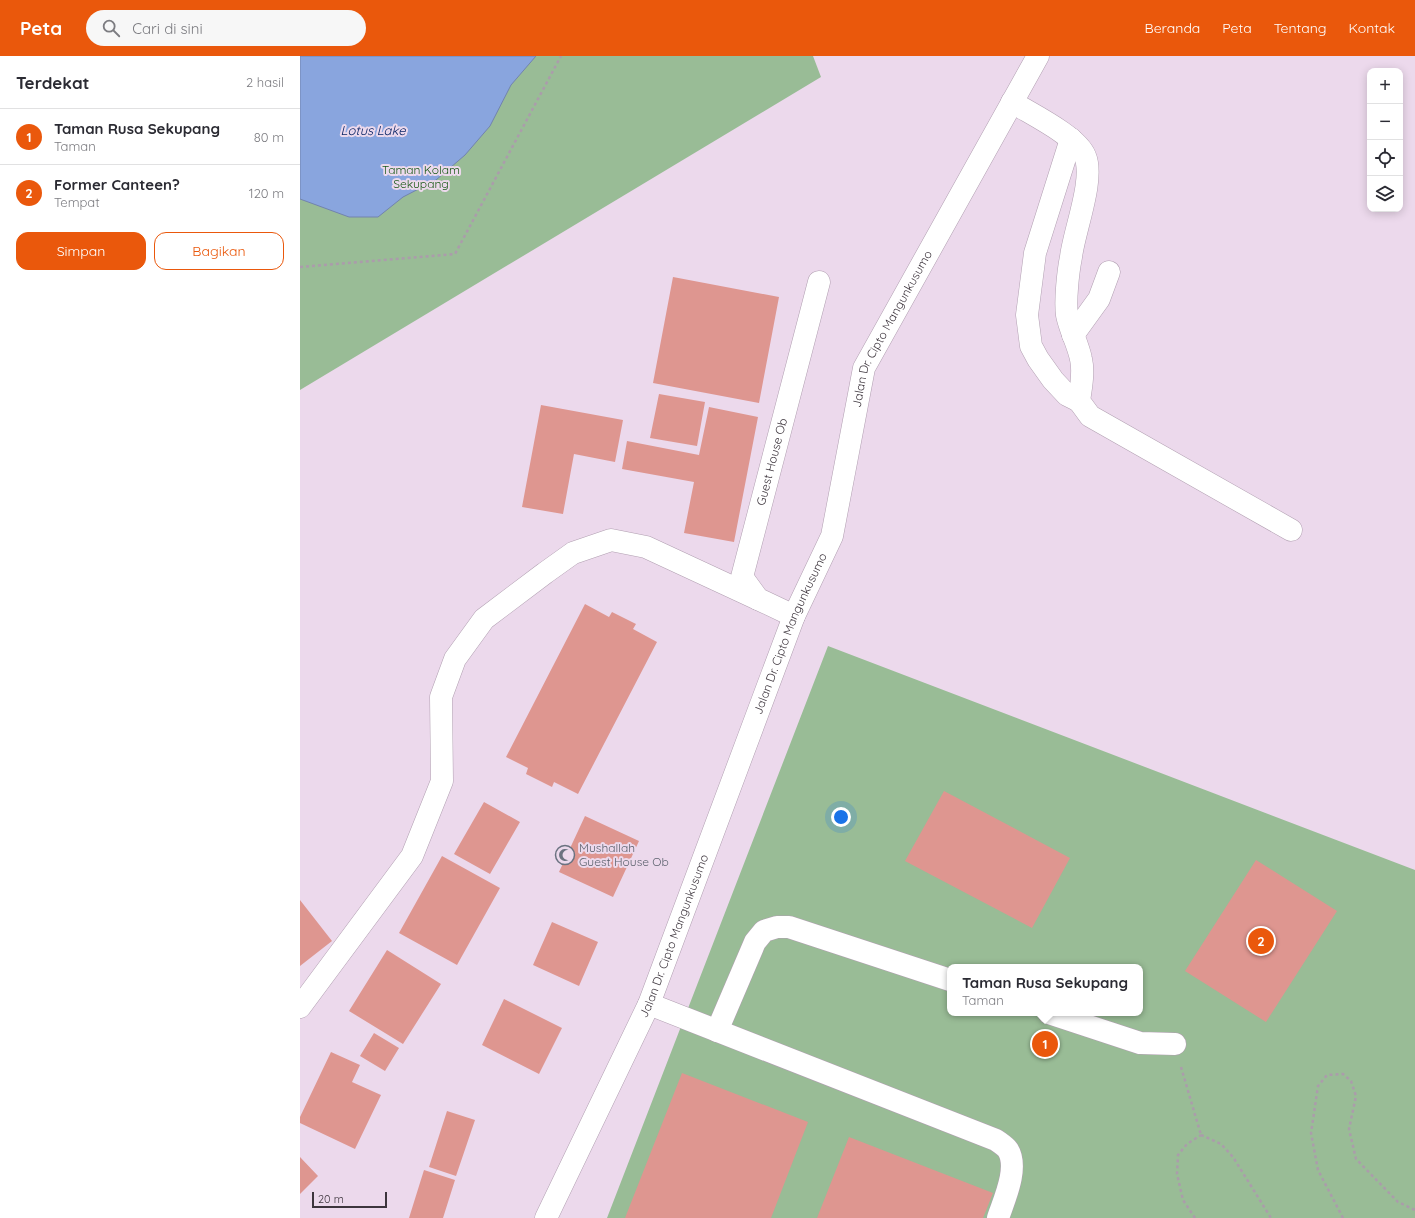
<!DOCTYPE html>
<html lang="id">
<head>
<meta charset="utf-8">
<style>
  :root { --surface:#fff; --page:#f7f7f7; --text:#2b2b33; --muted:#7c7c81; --line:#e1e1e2; --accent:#ea580c }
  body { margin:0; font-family:Quicksand,sans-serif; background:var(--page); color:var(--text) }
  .controls { position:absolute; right:12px; top:12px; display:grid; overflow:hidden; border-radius:8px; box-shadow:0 2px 10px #0003 }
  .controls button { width:36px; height:36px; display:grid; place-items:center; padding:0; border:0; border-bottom:1px solid var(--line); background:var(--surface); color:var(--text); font:20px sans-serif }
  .scale { position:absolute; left:12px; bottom:10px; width:75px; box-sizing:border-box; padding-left:4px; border:2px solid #3d353d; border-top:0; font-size:11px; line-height:14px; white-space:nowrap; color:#3d353d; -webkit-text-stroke:3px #ecd9ec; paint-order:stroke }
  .you { position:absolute; left:541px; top:761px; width:14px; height:14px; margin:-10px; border:3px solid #fff; border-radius:50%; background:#1a73e8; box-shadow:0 0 0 6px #1a73e833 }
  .badge { display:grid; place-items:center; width:26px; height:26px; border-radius:50%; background:var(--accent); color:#fff; font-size:13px; font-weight:700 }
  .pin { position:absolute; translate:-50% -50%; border:2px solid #fff; box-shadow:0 1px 4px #0006 }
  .popup { position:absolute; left:647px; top:908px; width:196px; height:52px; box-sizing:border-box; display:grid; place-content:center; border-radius:8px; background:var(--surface); filter:drop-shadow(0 1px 3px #0005); font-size:13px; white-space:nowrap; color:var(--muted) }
  .popup b { font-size:15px; color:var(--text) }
  .popup::after { content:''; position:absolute; left:50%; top:100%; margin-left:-8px; border:8px solid transparent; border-top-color:var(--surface) }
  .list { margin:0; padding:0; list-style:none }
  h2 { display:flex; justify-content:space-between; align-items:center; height:52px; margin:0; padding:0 16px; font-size:17px }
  h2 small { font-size:13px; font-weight:400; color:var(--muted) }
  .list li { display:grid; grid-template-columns:26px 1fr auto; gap:12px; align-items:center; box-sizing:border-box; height:56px; padding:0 16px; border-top:1px solid var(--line) }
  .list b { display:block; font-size:15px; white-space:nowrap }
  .list p { margin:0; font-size:13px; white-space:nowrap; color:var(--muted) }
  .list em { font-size:13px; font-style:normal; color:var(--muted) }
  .actions { display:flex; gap:8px; padding:12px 16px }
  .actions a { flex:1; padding:9px 0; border:1px solid var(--accent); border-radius:12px; text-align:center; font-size:14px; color:var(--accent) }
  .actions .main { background:var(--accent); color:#fff }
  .icon { flex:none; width:22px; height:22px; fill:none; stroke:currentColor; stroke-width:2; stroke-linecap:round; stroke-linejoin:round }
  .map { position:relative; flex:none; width:1115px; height:1162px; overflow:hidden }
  header { display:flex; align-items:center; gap:24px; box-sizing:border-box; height:56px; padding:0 20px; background:var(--accent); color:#fff }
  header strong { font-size:19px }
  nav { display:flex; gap:22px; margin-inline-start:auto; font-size:14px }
  .search { width:280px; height:36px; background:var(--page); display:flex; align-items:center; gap:10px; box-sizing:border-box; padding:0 14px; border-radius:22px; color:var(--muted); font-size:15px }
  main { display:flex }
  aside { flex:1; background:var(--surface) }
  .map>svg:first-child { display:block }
</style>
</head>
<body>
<header>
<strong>Peta</strong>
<div class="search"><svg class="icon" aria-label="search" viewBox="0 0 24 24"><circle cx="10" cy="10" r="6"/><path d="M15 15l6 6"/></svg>Cari di sini</div>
<nav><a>Beranda</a><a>Peta</a><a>Tentang</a><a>Kontak</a></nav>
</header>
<main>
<aside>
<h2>Terdekat<small>2 hasil</small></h2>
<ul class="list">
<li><span class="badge">1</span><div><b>Taman Rusa Sekupang</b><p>Taman</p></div><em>80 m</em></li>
<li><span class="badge">2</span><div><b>Former Canteen?</b><p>Tempat</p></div><em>120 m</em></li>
</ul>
<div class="actions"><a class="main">Simpan</a><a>Bagikan</a></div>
</aside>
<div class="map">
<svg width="1115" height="1162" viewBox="0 0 1115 1162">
  <rect width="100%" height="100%" fill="#ecd9ec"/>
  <path fill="#99bc96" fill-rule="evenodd" d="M0,0H513L521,21L0,334Z
    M528,590L1115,814V1162H307ZM650,911H840V957H650Z"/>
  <path fill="#89a5de" stroke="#7283ae" d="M0,0H236L211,29L190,70L165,99L136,124L103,141L78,161H49L0,143Z"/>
  <path fill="#de9690" d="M373,221L479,241L459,347L353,327Z
    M359,338L405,346L397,390L350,382Z
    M241,349L323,364L315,406L274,398L263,458L222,451Z
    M409,351L458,361L434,486L384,477L394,426L322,413L327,385L399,399Z
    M285,548L309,561L312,556L336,568L333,573L357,586L278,738L254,726L252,731L226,718L228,712L206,701Z
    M644,735L770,802L732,872L605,805Z
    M184,746L220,766L190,818L154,798Z
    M285,760L339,785L313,841L259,816Z
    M142,800L200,832L157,909L99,877Z
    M956,804L1037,855L966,966L885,915Z
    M0,844L32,885L0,910Z
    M252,866L298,886L279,930L233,909Z
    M87,894L141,928L103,988L49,955Z
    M204,943L262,972L239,1018L182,989Z
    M74,977L99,992L85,1015L60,1000Z
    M31,996L60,1009L52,1026L81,1039L55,1093L0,1067V1061Z
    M382,1017L508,1066L471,1162H325Z
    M147,1055L175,1064L156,1120L129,1111Z
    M549,1081L693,1137L683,1162H517Z
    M0,1101L18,1120L0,1138Z
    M124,1114L155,1124L143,1162H109Z"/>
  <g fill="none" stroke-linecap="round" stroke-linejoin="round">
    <g stroke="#b19fb1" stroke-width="23">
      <g id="minor">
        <path d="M712,46C731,58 777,80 785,100C795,123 774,175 771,201C768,216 765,245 767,259C770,274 778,288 781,303C784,316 781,332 779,345L790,360L991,474"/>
        <path d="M771,83L735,197L727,259L731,290L738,303L753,324L767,339L779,345"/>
        <path d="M773,279L799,243L809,216"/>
        <path id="s1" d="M494,560L458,543L442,521L519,226"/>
        <path d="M349,948L696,1084C700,1087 705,1090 708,1094C719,1112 704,1144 698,1162"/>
        <path d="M0,951L112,800L142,725L141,641L155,603L184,563L245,517L273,497L311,484L346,491L458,543"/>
        <path d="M749,957L840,987L875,988"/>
        <path d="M417,975L455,886L464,875L477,871H489L650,924"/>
        <path id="s2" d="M246,1162L349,948L494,560L532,480L564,312L738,0"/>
      </g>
    </g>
    <path stroke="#ab9cab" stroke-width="2.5" stroke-dasharray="3 3" stroke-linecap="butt" d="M0,211L155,198L261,0
      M881,1011L901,1079
      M901,1079L921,1088L933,1101L971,1162
      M895,1162L883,1144L877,1118L878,1099L887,1088L901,1079
      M1043,1162L1018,1114L1011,1077L1018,1030L1027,1019L1043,1018L1051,1025L1056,1040L1049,1073L1056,1103L1098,1146L1115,1154"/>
    <use href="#minor" stroke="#fff" stroke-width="22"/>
  </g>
  <defs>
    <g id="mosque-ring" transform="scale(1)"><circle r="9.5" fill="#ecd9ec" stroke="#6b7280" stroke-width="1.5"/><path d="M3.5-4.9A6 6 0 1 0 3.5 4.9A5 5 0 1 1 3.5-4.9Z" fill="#6b7280"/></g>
  </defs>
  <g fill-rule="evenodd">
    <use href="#mosque-ring" x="265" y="799"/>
  </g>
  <g text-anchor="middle" stroke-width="4" stroke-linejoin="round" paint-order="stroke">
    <g font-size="12" fill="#185916" stroke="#ecd9ec">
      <text x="121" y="118">Taman Kolam<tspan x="121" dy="14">Sekupang</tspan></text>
    </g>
    <g font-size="12" fill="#3d353d" stroke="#ecd9ec">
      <text dy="4" stroke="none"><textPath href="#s2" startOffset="958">Jalan Dr. Cipto Mangunkusumo</textPath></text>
      <text dy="4" stroke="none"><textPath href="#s1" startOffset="186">Guest House Ob</textPath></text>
      <text dy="4" stroke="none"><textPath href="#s2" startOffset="634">Jalan Dr. Cipto Mangunkusumo</textPath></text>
      <text dy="4" stroke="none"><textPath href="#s2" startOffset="310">Jalan Dr. Cipto Mangunkusumo</textPath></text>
    </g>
    <g font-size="12" fill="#5b616d" stroke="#ecd9ec" text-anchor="start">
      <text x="279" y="796">Mushallah<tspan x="279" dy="14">Guest House Ob</tspan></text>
    </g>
    <g font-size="13" font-style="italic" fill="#092465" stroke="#ecd9ec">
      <text x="73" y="79">Lotus Lake</text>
    </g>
  </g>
</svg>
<div class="controls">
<button>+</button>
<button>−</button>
<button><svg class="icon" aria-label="locate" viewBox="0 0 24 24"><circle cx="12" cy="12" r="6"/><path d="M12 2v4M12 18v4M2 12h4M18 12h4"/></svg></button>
<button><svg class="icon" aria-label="layers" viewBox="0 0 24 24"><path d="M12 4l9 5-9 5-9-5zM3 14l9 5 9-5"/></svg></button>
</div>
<div class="scale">20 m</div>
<div class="you"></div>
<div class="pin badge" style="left:745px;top:988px">1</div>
<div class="popup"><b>Taman Rusa Sekupang</b>Taman</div>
<div class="pin badge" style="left:961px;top:885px">2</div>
</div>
</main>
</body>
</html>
